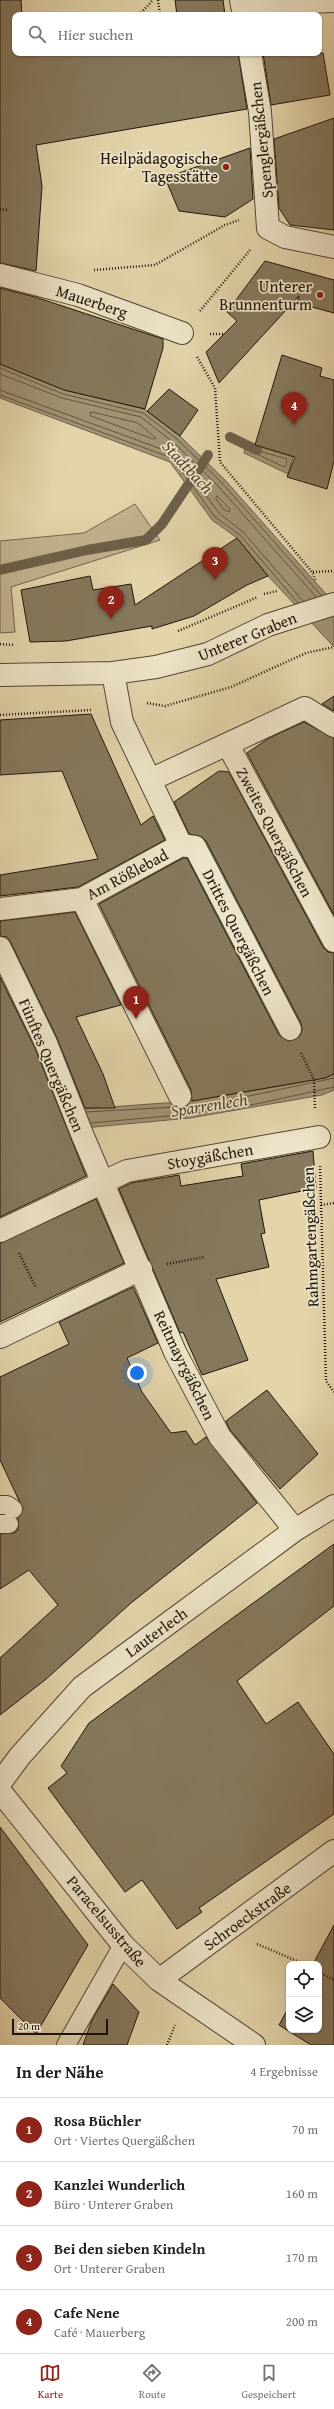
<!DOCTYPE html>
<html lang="de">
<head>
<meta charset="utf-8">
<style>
  :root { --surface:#fff; --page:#f2f2f2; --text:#202124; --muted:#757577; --line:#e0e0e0; --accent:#8f2418 }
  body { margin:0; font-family:"Gentium Book Plus",serif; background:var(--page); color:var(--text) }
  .controls { position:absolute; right:12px; bottom:12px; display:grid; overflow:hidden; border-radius:8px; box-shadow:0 1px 3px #0004 }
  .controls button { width:36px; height:36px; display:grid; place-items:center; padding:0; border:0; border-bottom:1px solid var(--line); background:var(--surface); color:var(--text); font:20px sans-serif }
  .scale { position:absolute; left:12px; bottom:10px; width:96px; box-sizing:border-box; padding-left:4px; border:2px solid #1f140a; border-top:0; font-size:11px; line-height:14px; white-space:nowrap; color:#1f140a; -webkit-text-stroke:3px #ede3c8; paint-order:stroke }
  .you { position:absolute; left:137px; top:1373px; width:14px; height:14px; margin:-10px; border:3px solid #fff; border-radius:50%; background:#1a73e8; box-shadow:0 0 0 6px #1a73e833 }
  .badge { display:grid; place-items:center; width:26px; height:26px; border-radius:50%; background:var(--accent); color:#fff; font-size:13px; font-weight:700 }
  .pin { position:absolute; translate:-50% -33px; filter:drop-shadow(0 1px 2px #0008) }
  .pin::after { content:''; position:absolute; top:21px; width:14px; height:12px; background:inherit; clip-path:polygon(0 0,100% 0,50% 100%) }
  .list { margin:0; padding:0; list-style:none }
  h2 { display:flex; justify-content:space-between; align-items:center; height:52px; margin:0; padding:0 16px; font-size:17px }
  h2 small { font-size:13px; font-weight:400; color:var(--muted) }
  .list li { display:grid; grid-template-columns:26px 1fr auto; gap:12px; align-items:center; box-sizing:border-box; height:64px; padding:0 16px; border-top:1px solid var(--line) }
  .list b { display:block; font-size:15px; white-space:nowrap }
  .list p { margin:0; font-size:13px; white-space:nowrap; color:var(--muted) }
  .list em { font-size:13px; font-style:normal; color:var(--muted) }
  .icon { flex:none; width:22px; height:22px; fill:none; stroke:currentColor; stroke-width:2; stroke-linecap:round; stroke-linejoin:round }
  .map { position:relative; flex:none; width:334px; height:2045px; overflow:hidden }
  .search { position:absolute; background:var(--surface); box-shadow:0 1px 3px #0004; left:12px; right:12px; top:12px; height:44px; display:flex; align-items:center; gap:10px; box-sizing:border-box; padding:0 14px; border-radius:8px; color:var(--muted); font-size:15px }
  .sheet { height:308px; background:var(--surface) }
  nav { display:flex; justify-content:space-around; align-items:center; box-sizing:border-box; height:56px; border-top:1px solid var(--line); background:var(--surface); font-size:11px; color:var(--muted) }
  nav a { display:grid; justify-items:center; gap:2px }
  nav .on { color:var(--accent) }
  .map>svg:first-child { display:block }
</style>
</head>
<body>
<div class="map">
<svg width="334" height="2045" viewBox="0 0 334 2045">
  <rect width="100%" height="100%" fill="#e3d4aa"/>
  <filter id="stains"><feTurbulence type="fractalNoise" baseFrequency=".005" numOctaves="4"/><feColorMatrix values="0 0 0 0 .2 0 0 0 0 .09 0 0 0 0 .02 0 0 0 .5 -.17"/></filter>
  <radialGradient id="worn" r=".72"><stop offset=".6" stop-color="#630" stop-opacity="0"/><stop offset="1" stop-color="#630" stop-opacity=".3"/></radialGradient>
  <path fill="#c2b38f" stroke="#70644c" d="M135,504L160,540L11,587L15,632L0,633V541L84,533Z"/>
  <path fill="#a09374" stroke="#6c604a" d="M0,364L64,390L144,409L180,436L226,481L334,603V647L270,578L237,538L212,520L170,462L0,398Z
    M246,440L255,445L293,457L288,474L244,453Z
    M334,1074V1090L322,1095L190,1118L20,1134L0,1115L192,1101L302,1082Z"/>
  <path fill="#e3d4aa" d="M202,455L208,461L189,491L183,483Z"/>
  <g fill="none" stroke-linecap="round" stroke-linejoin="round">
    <path stroke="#60543f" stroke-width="1" d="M0,368L63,394L143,413L177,439L223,484L321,595
      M0,374L62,398L141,417L174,443L219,487L316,597
      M0,390L175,454L219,513L243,532L303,601
      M0,395L172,458L215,517L240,535L298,603
      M92,412L138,423L156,438L153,439L91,416L90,413Z
      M259,451L287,459L286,466L284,467L257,454L256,452Z
      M217,496L230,509L229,512L223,509L216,499Z
      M186,1106L249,1096L334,1078
      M86,1112L176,1107
      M91,1123L190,1114L256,1104L334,1087"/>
    <path stroke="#6c604a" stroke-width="10" d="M230,437L257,450
      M0,570L87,550L146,540L162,524L208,455"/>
  </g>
  <path fill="#85785d" stroke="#1f140a" d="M0,0H21L22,15H15V53H238L247,109L36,145L42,186L36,271L0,263Z
    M175,0H223L225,15H177Z
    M263,53H323L330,95L271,105Z
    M334,118V230L290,225L279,208L274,139Z
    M250,148L253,199L225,217L179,211L165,178Z
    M265,261L334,280V313L297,303L299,296L219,383L206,352L237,321L227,312Z
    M0,288L35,297L163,339V348L145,409L64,390L0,364Z
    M282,355L322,368L320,376L334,380V461L327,489L287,477L295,457L255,445Z
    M169,389L198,410L180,436L147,411Z
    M237,538L268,576L247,585L194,616L152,629V626L66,641L30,642L21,590L90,576L93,590L131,584L135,605Z
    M334,696V711L322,704Z
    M91,714L141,825L153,816L165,840L78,887L0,896V875L98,859L62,771L0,775V720Z
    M304,722L334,738V915L247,753L269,738Z
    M219,771L229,772L323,947L328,952L334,953V1074L325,1078L192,1101L191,1090L99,904L183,858H187L279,1035L289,1041L300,1036L302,1030L301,1023L206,841L202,837L189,834L174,802Z
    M75,912L121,1005L76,1017L103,1074L115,1108H85L57,1038L11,943L7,937L0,936V921Z
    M0,977L35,1048L86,1176L0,1217Z
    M313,1151L316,1188L259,1200L265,1233L261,1234L269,1267L216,1279L248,1360L202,1375L183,1332L180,1333L119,1189L131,1183L179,1175L181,1186L243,1176L241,1164Z
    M96,1199L124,1263L0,1322V1243Z
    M133,1287L158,1343L127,1358L142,1392L171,1433L186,1431L195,1445L206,1437L257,1503L131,1603L45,1680L0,1715V1658L58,1605L29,1570L0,1589V1534L14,1533L18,1530V1518L23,1509L0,1460V1377L69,1344L59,1322Z
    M267,1390L318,1454L280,1489L230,1430L226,1421Z
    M334,1544V1606L237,1681L266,1724L298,1702L334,1754V1814L199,1908L202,1912L177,1929L142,1880L125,1892L48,1788L67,1773L61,1766L89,1723Z
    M0,1827L88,1945L36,2034L0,1998Z
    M334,1925V2045H311L279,2025L289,2007V2030H319V1964H313Z
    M113,1984L139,2012L127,2045H83L92,2020Z"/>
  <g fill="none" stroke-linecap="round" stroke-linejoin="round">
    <g stroke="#504432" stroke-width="20">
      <path id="service" d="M243,9L282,5L334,3
        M0,1505H7L13,1509
        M0,1524H9
        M66,2045L123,1945"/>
    </g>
    <g stroke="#504432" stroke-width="24">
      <path id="minor" d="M241,0L244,15
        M250,53L260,112L268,228L285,237L334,247
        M0,275L78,295L182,333
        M228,745L334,941
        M150,780L305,708L334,726
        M181,845L195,847L290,1029
        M82,899L180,1096
        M0,909L82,899L181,845L122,722L113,673
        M0,948L46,1043L82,1134L175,1352L220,1437L295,1530
        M0,1231L127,1171L319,1137
        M0,1337L141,1269
        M0,1783L20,1756L82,1687L295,1530L334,1506
        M0,1791L123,1945L159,1980L254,2045
        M159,1980L334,1851"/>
    </g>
    <g stroke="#504432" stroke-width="24">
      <path id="tertiary" d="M0,675L113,673L156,667L208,654L268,625L334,604"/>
    </g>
    <path stroke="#1f140a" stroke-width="2.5" stroke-dasharray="1 2" stroke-linecap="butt" d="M158,0L160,15
      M139,15L153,0
      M149,55L160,53
      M0,209L9,210
      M94,270L155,265L225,225L239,220
      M200,311L250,250
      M210,334H223
      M197,357L215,388L220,462L312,572L316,581
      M313,572L334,571
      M264,594L277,591
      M178,631L258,597
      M0,644L15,645
      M147,703L165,706L231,687L306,653L334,647
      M0,715L91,710
      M301,1053L314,1080L315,1109
      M320,1166L326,1381L334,1392
      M321,1205L334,1203
      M19,1253L36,1288
      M167,1264L204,1257
      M257,1944L304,1964
      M319,1972L334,1980
      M167,2045L175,2025"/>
    <use href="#service" stroke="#ede3c8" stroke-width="18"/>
    <use href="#minor" stroke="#ede3c8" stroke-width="22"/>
    <use href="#tertiary" stroke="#ede3c8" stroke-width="22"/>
  </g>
  <g fill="#8f2418" stroke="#ede3c8" stroke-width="1.5">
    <circle cx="226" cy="167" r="4"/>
    <circle cx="320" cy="295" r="4"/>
  </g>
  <g text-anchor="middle" stroke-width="3.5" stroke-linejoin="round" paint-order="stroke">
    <g font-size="16" fill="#1f140a" stroke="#ede3c8">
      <text transform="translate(261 140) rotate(-96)" y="6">Spenglergäßchen</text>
      <text transform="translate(92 301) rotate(18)" y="6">Mauerberg</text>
      <text transform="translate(247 636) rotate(-22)" y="6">Unterer Graben</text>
      <text transform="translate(275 832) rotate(62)" y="6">Zweites Quergäßchen</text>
      <text transform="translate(127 874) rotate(-28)" y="6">Am Rößlebad</text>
      <text transform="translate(239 932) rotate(63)" y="6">Drittes Quergäßchen</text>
      <text transform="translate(52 1065) rotate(67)" y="6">Fünftes Quergäßchen</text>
      <text transform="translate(210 1156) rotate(-10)" y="6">Stoygäßchen</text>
      <text transform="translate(310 1237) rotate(-92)" y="6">Rahmgartengäßchen</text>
      <text transform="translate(185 1365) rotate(64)" y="6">Reitmayrgäßchen</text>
      <text transform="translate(156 1632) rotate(-36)" y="6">Lauterlech</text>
      <text transform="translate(247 1916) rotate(-36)" y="6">Schroeckstraße</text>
      <text transform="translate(107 1921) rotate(50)" y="6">Paracelsusstraße</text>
    </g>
    <g font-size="16" fill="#1f140a" stroke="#ede3c8" text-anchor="end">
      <text x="218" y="164">Heilpädagogische<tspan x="218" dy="18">Tagesstätte</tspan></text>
      <text x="312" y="292">Unterer<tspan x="312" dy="18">Brunnenturm</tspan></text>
    </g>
    <g font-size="17" font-style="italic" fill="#534734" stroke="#ede3c8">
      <text transform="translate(188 467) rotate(47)" y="6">Stadtbach</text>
      <text transform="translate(209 1105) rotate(-9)" y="6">Sparrenlech</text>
    </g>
  </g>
  <rect width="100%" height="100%" filter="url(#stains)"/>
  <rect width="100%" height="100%" fill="url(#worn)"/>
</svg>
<div class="controls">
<button><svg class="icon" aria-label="locate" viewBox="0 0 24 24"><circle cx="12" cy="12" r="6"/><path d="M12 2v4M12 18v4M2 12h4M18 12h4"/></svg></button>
<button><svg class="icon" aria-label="layers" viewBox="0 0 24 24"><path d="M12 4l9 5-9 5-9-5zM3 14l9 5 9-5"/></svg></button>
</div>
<div class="scale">20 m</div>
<div class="you"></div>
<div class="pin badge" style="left:136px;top:1019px">1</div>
<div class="pin badge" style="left:111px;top:619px">2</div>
<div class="pin badge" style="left:215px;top:580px">3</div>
<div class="pin badge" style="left:294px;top:425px">4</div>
<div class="search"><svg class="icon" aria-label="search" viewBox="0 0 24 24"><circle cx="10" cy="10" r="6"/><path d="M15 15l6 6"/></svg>Hier suchen</div>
</div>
<section class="sheet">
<h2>In der Nähe<small>4 Ergebnisse</small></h2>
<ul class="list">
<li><span class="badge">1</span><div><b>Rosa Büchler</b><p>Ort · Viertes Quergäßchen</p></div><em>70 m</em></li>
<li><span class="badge">2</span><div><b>Kanzlei Wunderlich</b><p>Büro · Unterer Graben</p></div><em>160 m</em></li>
<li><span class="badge">3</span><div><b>Bei den sieben Kindeln</b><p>Ort · Unterer Graben</p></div><em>170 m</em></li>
<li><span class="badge">4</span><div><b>Cafe Nene</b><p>Café · Mauerberg</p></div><em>200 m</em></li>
</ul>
</section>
<nav>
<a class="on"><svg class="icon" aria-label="map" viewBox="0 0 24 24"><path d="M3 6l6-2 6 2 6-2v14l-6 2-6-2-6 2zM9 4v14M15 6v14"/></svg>Karte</a>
<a><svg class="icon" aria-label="directions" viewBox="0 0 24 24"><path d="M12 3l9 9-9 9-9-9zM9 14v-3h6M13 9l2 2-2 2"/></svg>Route</a>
<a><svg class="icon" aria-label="saved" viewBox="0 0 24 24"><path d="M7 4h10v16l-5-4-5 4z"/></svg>Gespeichert</a>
</nav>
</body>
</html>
